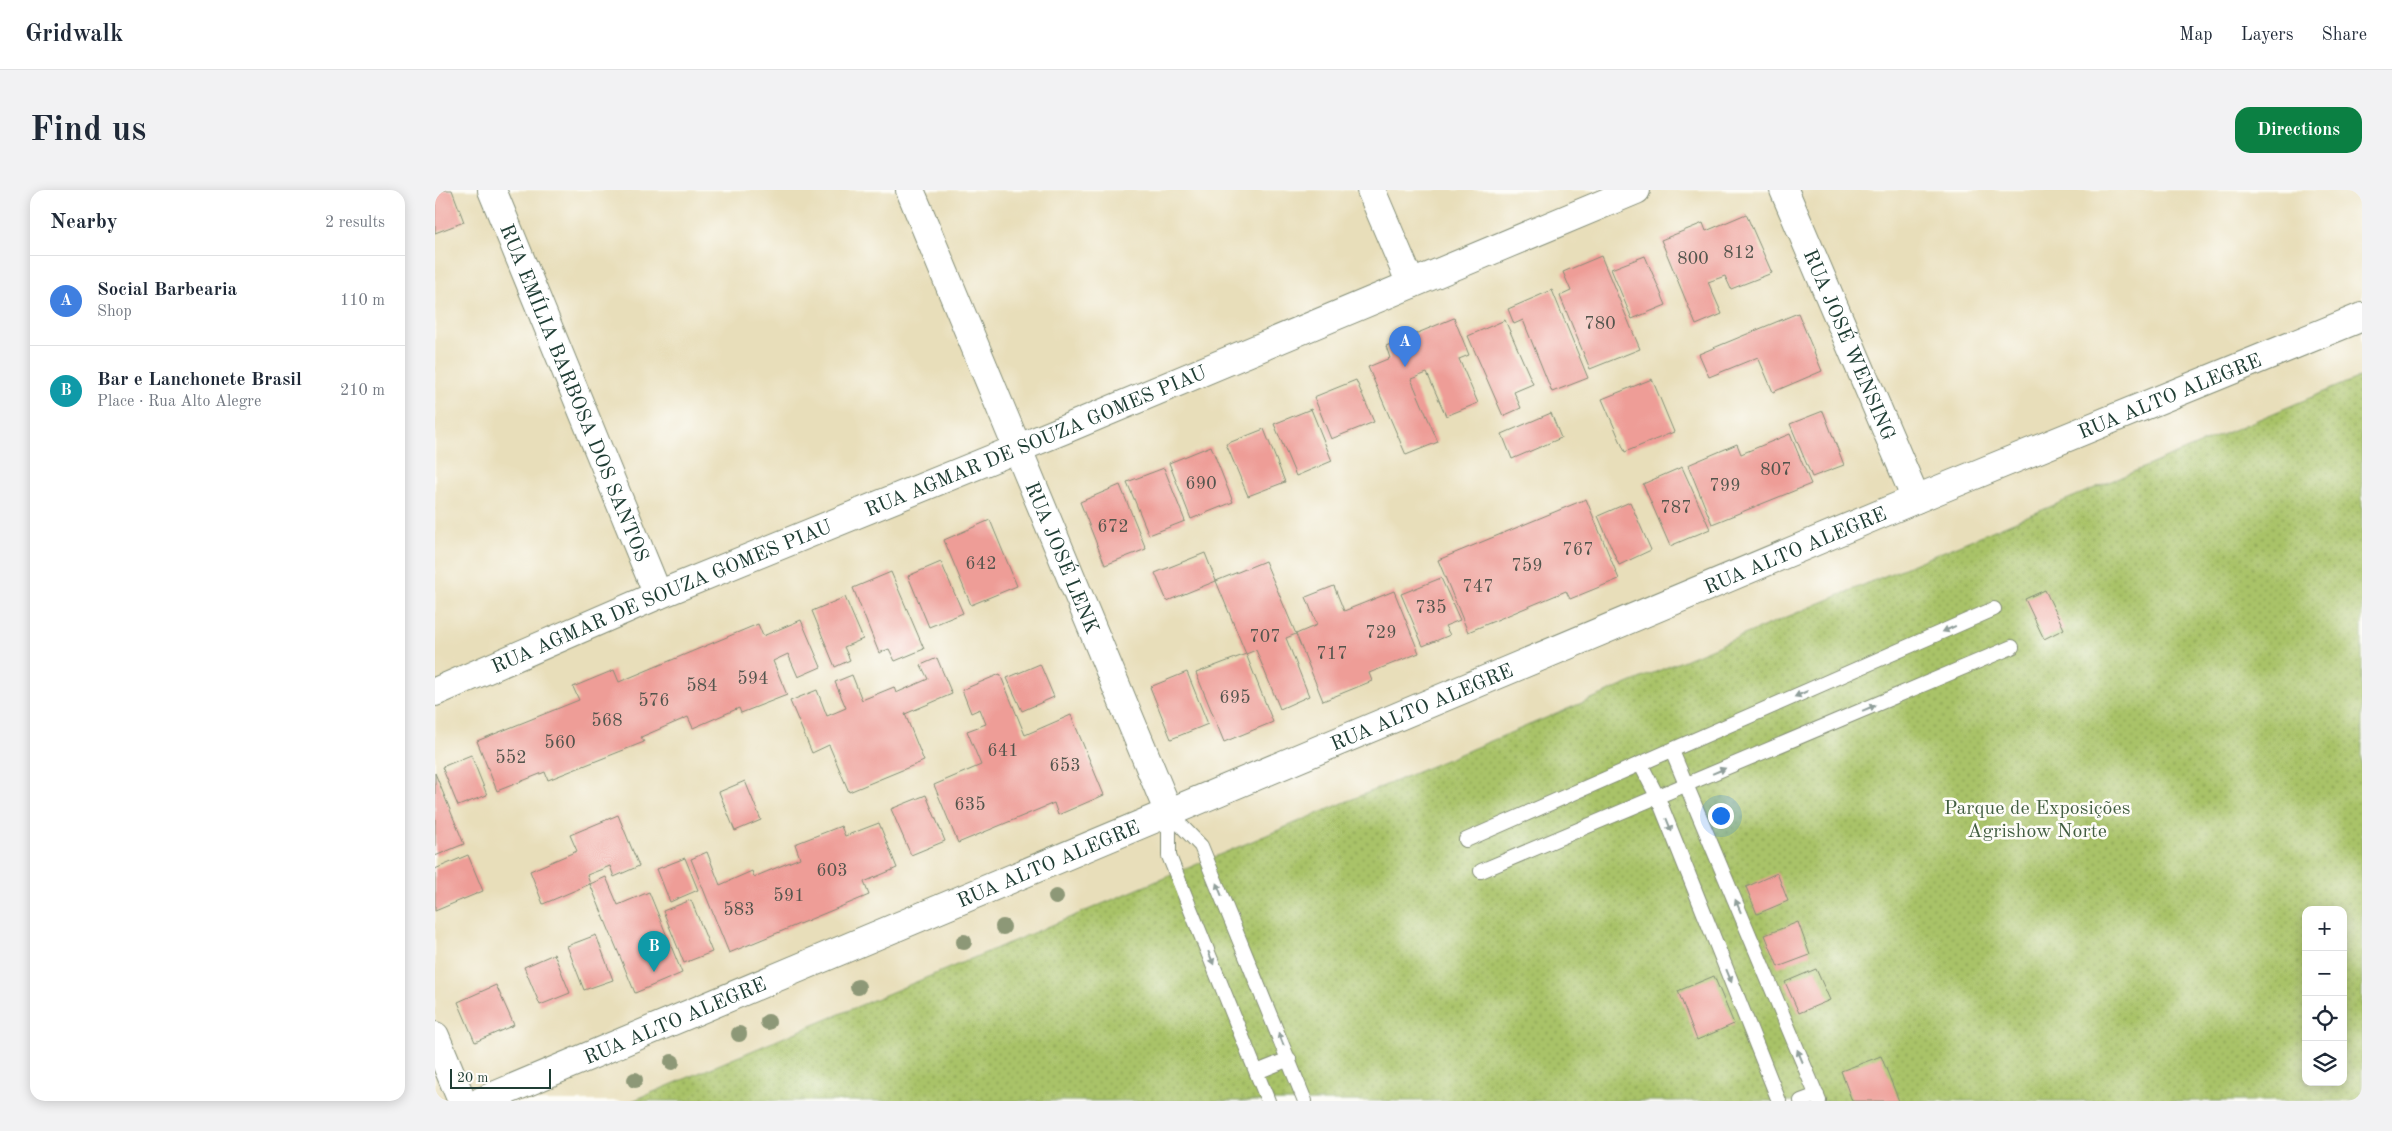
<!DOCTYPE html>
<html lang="en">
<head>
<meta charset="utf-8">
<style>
  :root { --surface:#fff; --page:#f2f2f3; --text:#1f2937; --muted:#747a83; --line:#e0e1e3; --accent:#0b8043 }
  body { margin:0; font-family:"Old Standard TT",serif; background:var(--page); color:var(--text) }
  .controls { position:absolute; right:15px; bottom:15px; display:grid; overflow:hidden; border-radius:10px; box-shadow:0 2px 12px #0003 }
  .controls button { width:45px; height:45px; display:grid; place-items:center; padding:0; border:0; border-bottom:1px solid var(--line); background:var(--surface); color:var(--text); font:25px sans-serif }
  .scale { position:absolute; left:15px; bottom:12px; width:101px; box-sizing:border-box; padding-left:5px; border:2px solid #1f3d34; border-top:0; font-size:14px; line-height:18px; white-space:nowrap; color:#1f3d34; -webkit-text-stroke:4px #fdfcf7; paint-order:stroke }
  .you { position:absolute; left:1285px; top:625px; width:18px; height:18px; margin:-12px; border:4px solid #fff; border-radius:50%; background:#1a73e8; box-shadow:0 0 0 8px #1a73e833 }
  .badge { display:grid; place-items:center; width:32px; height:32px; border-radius:50%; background:var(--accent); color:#fff; font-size:16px; font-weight:700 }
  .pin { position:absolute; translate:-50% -41px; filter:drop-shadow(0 1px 2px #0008) }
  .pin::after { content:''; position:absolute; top:26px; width:18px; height:15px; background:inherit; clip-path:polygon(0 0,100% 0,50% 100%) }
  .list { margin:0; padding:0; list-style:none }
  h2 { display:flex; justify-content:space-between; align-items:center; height:65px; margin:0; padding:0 20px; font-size:21px }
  h2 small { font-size:16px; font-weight:400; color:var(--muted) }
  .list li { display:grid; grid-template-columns:32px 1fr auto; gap:15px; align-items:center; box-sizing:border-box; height:90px; padding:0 20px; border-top:1px solid var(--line) }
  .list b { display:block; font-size:19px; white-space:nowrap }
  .list p { margin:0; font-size:16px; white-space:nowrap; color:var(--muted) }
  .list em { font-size:16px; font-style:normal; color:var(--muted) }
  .icon { flex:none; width:28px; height:28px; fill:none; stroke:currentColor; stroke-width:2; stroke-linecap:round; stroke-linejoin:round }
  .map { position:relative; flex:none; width:1927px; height:911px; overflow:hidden; border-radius:15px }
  header { display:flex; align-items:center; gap:30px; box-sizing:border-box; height:70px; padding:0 25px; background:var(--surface); border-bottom:1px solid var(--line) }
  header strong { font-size:24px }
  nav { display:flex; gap:28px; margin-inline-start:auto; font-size:18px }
  .intro { display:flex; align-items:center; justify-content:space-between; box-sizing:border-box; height:120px; padding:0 30px }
  h1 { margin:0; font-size:35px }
  .button { padding:12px 22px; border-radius:15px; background:var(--accent); color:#fff; font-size:18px; font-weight:700 }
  main { display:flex; gap:30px; padding:0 30px }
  aside { flex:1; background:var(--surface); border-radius:15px; box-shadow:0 2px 12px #0003 }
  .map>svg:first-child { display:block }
</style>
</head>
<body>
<header>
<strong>Gridwalk</strong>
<nav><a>Map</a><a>Layers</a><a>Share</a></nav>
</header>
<div class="intro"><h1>Find us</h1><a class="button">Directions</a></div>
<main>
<aside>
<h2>Nearby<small>2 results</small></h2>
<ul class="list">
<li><span class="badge" style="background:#3f7fe0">A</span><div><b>Social Barbearia</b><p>Shop</p></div><em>110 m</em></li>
<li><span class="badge" style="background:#0f9aa8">B</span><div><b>Bar e Lanchonete Brasil</b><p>Place · Rua Alto Alegre</p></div><em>210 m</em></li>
</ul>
</aside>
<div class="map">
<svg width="1927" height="911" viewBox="0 0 1927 911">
  <defs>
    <pattern id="park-dots" width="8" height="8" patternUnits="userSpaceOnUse" patternTransform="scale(1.25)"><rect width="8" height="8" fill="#a9c368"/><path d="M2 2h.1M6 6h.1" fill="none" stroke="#89a056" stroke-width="1.8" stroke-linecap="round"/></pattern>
  </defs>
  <rect width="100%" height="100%" fill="#fdfcf7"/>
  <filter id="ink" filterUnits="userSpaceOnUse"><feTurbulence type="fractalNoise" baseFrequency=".02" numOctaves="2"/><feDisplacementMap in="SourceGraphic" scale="10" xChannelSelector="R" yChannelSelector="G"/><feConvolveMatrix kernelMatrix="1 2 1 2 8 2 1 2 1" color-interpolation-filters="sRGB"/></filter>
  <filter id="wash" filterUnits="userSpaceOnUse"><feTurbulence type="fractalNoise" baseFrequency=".0096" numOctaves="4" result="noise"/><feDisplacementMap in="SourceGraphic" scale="20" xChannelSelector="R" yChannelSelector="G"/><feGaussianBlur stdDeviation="1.12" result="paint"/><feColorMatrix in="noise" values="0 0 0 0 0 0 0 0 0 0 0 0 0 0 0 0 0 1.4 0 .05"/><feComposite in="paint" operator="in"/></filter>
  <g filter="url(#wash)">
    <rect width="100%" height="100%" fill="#e8deba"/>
    <path fill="url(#park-dots)" stroke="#64804e" fill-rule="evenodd" d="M1927,186V911H197ZM1871,720H1908V892H1871Z"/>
    <g id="blocks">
      <path fill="#ee9d97" d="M0,0H17L29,32L0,43Z
        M1311,24L1337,83L1296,99L1290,86L1273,92L1287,124L1261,135L1226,50L1268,33L1271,41Z
        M1166,66L1205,159L1155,179L1125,106L1136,101L1128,82Z
        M1210,66L1231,115L1197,129L1176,79Z
        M1117,100L1153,188L1117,202L1088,130L1079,134L1073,119Z
        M1363,123L1387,181L1338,202L1323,167L1274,187L1264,164Z
        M1019,128L1034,165L1024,169L1043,213L1011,226L992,183L976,189L1003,252L971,265L933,177L955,168L951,156Z
        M1070,130L1098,194L1079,202L1086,218L1068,226L1033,146Z
        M1217,189L1239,242L1190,262L1167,209Z
        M921,190L939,232L896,249L879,207Z
        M876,219L897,271L861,286L839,234Z
        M1388,221L1409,275L1377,287L1355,234Z
        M1116,223L1126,248L1077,269L1067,244Z
        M829,239L850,292L813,306L791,254Z
        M1355,244L1376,294L1277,334L1253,275L1302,254L1306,264Z
        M776,256L798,312L756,329L734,273Z
        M1247,277L1275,339L1235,356L1208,294Z
        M729,278L750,331L714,345L692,292Z
        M685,295L711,359L670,375L645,312Z
        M1151,309L1184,389L1135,409L1131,401L1033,442L1003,370Z
        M1195,312L1216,360L1184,375L1163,326Z
        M555,330L582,396L536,415L509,350Z
        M770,363L781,391L732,411L720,383Z
        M830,371L861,444L851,448L874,506L845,519L821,460L811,464L838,532L789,552L761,483L811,464L781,391Z
        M506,372L528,423L494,437L473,386Z
        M456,382L489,459L460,471L454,459L444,463L418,398Z
        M1006,388L1025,430L1010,436L1015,445L988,456L966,404Z
        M899,396L909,421L959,401L984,463L934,483L937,491L888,511L861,444L882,435L871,407Z
        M1610,400L1629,439L1609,449L1590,409Z
        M410,407L428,449L409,457L415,470L400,477L377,421Z
        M366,430L386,477L363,487L353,464L338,471L352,505L306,523L304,518L258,538L253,527L206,547L209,552L113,590L110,582L62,601L42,551L144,510L138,497L179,480L184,492L323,434L328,446Z
        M502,468L517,504L470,524L489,571L414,602L394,555L377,563L355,511L382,500L392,526L411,518L400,492L417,485L427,510L459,497L461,503L493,489L486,475Z
        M605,474L619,507L587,521L572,488Z
        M752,482L773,534L736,549L715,497Z
        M565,484L590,545L636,525L669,605L623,625L619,613L523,653L499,595L546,575L532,541L551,534L545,519L536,523L527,500Z
        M36,565L52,605L23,616L7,577Z
        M0,583L29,654L0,666Z
        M310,591L326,630L300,641L284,602Z
        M491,605L510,651L476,665L456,619Z
        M183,625L204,676L179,687L175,676L152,685L155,694L108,714L95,681L142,661L135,645Z
        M444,633L462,678L429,692L434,705L294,763L256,669L272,662L285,695L317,681L319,687L365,668L360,654L406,636L410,646Z
        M33,665L48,701L0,721V679Z
        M250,668L263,700L235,712L222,679Z
        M1342,683L1353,711L1322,724L1311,697Z
        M171,687L183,715L214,702L247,783L200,803L155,694Z
        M256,710L277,762L249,773L228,721Z
        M1363,732L1375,765L1343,777L1330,745Z
        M161,745L178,790L149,800L132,756Z
        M119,764L135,803L105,815L89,777Z
        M1381,779L1395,810L1364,823L1350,792Z
        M1279,786L1299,834L1262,850L1243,801Z
        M61,795L79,835L40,852L23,812Z
        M1446,866L1464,911H1417L1406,881Z"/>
    </g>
  </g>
  <g filter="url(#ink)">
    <use href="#blocks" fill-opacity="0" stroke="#848e77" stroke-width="1"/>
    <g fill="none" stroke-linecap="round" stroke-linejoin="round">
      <g stroke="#848e77" stroke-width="16">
        <path id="service" d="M1237,561L1384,911
          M1206,575L1223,608L1344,911
          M734,623L766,656L870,911
          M734,623V666L833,911
          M1031,650L1559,419
          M1046,681L1577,457
          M822,882L854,869
          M1366,911L1382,905"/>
      </g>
      <g stroke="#848e77" stroke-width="30">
        <g id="minor">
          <path id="s1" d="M57,0L223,405"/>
          <path id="s2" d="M475,0L734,623"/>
          <path d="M936,0L976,94"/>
          <path id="s3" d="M1349,0L1481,309"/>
          <path id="s4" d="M0,502L223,405L628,240L1201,0"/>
          <path d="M0,846L27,911"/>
          <path id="s5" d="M47,911L1481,309L1927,127"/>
        </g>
      </g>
      <use href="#service" stroke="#fff" stroke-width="14"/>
      <use href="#minor" stroke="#fff" stroke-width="28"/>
    </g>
    <g fill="#8d9877">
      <circle cx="621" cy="707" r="8"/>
      <circle cx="568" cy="737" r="8"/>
      <circle cx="529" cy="752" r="8"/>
      <circle cx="423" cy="797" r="8"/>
      <circle cx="333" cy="832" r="8"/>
      <circle cx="304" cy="844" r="8"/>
      <circle cx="237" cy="872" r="8"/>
      <circle cx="200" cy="890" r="8"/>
    </g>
    <defs><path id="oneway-solid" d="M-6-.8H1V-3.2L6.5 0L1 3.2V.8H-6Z" transform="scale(1.25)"/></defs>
    <g fill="#8f9e9a">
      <use href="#oneway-solid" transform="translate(1514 439) rotate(156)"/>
      <use href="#oneway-solid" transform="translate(1366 504) rotate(156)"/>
      <use href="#oneway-solid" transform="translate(1434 518) rotate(-23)"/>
      <use href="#oneway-solid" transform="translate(1284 581) rotate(-23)"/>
      <use href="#oneway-solid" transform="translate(1234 635) rotate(68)"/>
      <use href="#oneway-solid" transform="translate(784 699) rotate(-112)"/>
      <use href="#oneway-solid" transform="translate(1303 716) rotate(-113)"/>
      <use href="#oneway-solid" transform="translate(776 768) rotate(68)"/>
      <use href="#oneway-solid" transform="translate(1294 786) rotate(68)"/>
      <use href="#oneway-solid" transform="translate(846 849) rotate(-112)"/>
      <use href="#oneway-solid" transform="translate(1365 866) rotate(-113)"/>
    </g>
  </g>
  <g text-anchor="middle" stroke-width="5" stroke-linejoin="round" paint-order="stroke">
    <g font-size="18" fill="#53554d">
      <text x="1304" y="68">812</text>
      <text x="1258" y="74">800</text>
      <text x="1165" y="139">780</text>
      <text x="1341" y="285">807</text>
      <text x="766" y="299">690</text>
      <text x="1290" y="301">799</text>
      <text x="1241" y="323">787</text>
      <text x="678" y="342">672</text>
      <text x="1143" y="365">767</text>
      <text x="546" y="379">642</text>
      <text x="1092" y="381">759</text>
      <text x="1043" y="402">747</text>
      <text x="996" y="423">735</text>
      <text x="946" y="448">729</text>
      <text x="830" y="452">707</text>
      <text x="897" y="469">717</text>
      <text x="318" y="494">594</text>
      <text x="267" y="501">584</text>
      <text x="800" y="513">695</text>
      <text x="219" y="516">576</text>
      <text x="172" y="536">568</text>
      <text x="125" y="558">560</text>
      <text x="568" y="566">641</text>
      <text x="76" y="573">552</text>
      <text x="630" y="581">653</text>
      <text x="535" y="620">635</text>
      <text x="397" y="686">603</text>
      <text x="354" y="711">591</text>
      <text x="304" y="725">583</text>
    </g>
    <g font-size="20" fill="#1f3d34" stroke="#fdfcf7">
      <text dy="7" stroke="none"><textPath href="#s3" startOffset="168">RUA JOSÉ WENSING</textPath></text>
      <text dy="7" stroke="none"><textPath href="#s1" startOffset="219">RUA EMÍLIA BARBOSA DOS SANTOS</textPath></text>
      <text dy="7" stroke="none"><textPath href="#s5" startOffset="1829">RUA ALTO ALEGRE</textPath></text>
      <text dy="7" stroke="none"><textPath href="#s4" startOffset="651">RUA AGMAR DE SOUZA GOMES PIAU</textPath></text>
      <text dy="7" stroke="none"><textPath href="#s5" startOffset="1424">RUA ALTO ALEGRE</textPath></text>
      <text dy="7" stroke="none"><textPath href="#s2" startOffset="398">RUA JOSÉ LENK</textPath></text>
      <text dy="7" stroke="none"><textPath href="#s4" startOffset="246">RUA AGMAR DE SOUZA GOMES PIAU</textPath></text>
      <text dy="7" stroke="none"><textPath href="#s5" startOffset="1019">RUA ALTO ALEGRE</textPath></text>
      <text dy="7" stroke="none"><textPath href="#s5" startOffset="614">RUA ALTO ALEGRE</textPath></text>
      <text dy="7" stroke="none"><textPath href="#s5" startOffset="209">RUA ALTO ALEGRE</textPath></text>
    </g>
    <g font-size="20" fill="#425e41" stroke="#fdfcf7">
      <text x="1602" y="624">Parque de Exposições<tspan x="1602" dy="23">Agrishow Norte</tspan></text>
    </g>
  </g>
</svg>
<div class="controls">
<button>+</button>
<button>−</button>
<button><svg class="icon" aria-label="locate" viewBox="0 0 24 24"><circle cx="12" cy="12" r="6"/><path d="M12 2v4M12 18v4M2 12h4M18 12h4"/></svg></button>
<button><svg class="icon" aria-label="layers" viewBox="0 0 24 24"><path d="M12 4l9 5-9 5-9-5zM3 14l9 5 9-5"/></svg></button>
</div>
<div class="scale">20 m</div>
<div class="you"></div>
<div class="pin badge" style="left:970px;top:177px;background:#3f7fe0">A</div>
<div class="pin badge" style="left:219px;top:782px;background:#0f9aa8">B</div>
</div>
</main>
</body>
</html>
